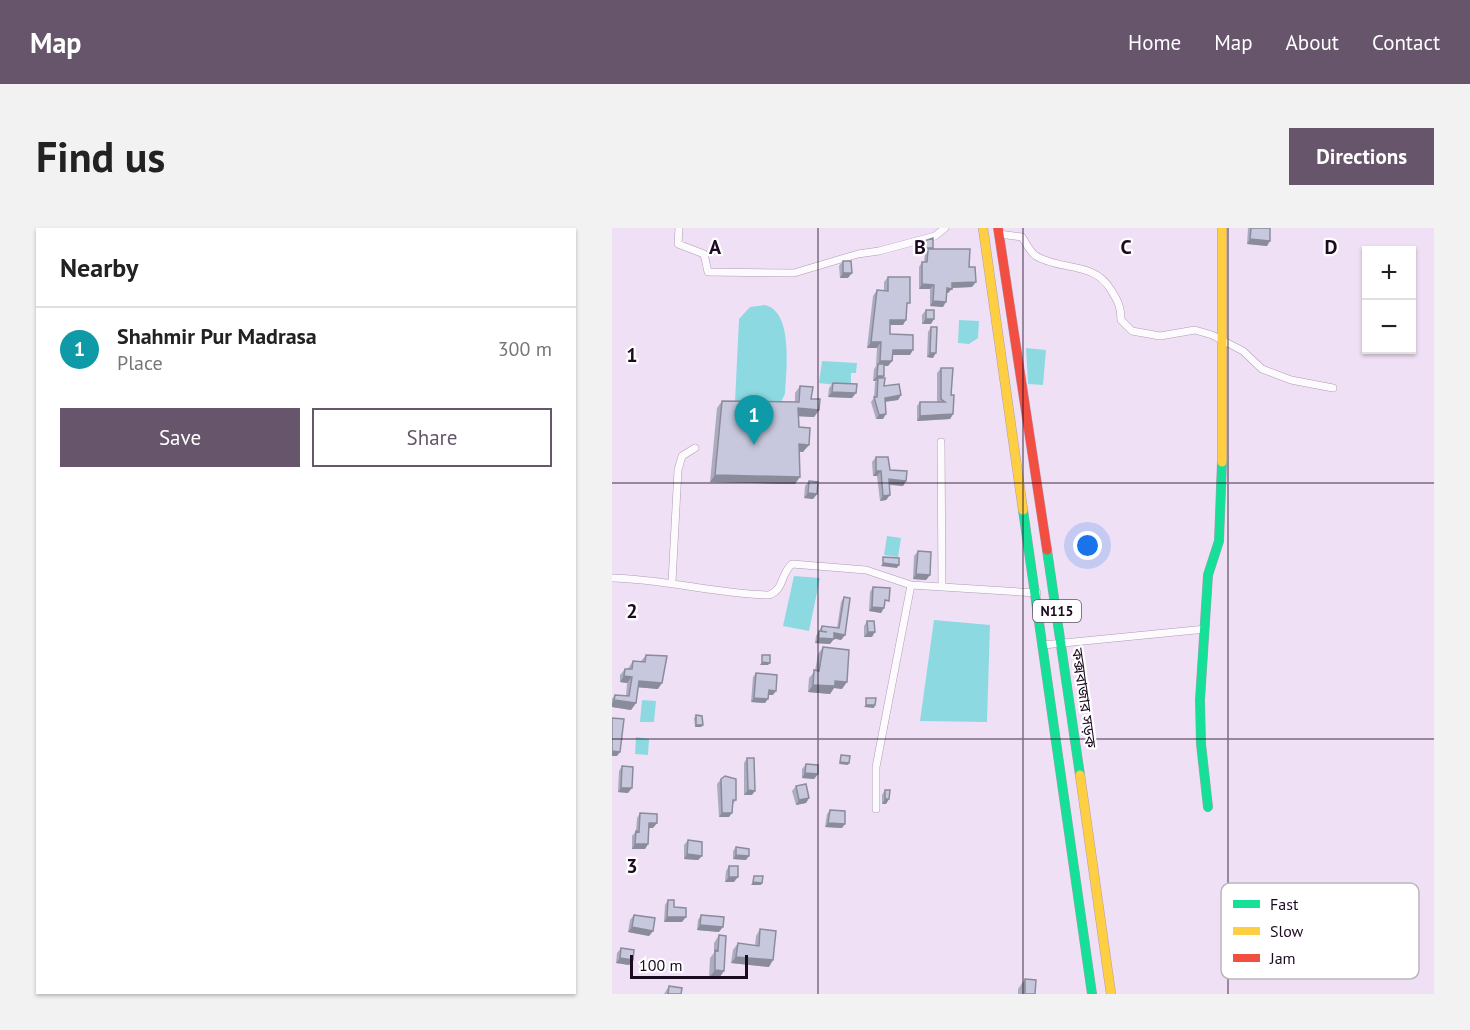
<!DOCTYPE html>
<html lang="en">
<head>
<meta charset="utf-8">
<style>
  :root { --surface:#fff; --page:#f2f2f2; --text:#222; --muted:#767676; --line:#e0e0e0; --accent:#66556b }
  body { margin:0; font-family:"PT Sans","Noto Sans Bengali",sans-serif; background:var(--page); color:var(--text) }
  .controls { position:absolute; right:18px; top:18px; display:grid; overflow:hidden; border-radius:0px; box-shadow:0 2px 4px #0004 }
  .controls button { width:54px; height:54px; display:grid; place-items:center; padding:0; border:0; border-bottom:2px solid var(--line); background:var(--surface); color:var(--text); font:30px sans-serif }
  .scale { position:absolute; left:18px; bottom:15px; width:118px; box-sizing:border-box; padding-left:6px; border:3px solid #1c0a21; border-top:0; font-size:16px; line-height:21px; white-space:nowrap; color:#1c0a21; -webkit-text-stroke:4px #fff; paint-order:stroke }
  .you { position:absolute; left:476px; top:318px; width:21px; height:21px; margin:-15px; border:4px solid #fff; border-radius:50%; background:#1a73e8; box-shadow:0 0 0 9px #1a73e833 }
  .badge { display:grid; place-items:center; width:39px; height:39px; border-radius:50%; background:var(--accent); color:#fff; font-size:20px; font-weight:700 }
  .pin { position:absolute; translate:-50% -50px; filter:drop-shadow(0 2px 3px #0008) }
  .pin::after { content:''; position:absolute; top:32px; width:21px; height:18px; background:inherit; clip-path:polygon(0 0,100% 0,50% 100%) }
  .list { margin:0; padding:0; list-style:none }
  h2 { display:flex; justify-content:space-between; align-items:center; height:78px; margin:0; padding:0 24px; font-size:26px }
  h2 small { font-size:20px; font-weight:400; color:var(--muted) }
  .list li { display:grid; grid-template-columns:39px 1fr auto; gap:18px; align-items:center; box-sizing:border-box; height:84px; padding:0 24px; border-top:2px solid var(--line) }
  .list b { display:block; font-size:22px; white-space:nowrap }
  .list p { margin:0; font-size:20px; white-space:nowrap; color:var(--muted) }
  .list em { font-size:20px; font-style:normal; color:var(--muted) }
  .actions { display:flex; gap:12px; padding:18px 24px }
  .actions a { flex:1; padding:14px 0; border:2px solid var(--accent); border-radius:0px; text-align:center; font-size:21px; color:var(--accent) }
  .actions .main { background:var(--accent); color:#fff }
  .map { position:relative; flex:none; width:822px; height:766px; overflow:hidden; border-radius:0px }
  header { display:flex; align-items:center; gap:36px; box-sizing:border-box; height:84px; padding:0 30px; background:var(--accent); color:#fff }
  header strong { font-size:28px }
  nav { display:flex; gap:33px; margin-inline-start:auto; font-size:21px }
  .intro { display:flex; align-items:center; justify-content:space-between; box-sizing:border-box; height:144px; padding:0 36px }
  h1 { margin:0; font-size:42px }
  .button { padding:15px 27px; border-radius:0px; background:var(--accent); color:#fff; font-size:21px; font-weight:700 }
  main { display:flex; gap:36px; padding:0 36px }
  aside { flex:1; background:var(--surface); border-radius:0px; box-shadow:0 2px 4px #0004 }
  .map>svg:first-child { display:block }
</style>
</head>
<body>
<header>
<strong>Map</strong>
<nav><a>Home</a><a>Map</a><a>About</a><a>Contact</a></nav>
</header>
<div class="intro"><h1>Find us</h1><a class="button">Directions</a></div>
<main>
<aside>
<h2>Nearby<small></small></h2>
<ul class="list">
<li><span class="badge" style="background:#0f9aa8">1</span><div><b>Shahmir Pur Madrasa</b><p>Place</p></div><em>300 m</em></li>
</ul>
<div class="actions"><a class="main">Save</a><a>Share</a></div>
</aside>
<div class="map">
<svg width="822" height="766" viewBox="0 0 822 766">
  <rect width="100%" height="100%" fill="#f0e0f5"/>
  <path fill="#8dd9e2" d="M153,77C182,84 174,143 173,166L169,174H123L127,91L138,79Z
    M347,92L367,93L366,110L357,116L346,115Z
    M414,120L434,122L431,157L416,156Z
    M210,133L245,135L244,145H239V159L207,155Z
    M275,308L289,310L286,329L272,327Z
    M182,348L208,350L197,403L171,398Z
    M322,392L378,397L375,494L308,493Z
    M30,472L44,473L42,494H28Z
    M24,509L37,511L36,527L23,526Z"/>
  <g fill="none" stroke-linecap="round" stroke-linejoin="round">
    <g stroke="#ad9db2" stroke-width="8">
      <path id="street" d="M67,0L66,16L92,26L96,44L182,45L246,26L267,23L323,8L333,0
        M387,6L410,9C414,15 418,24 424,28C449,43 482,33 499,62C506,73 509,79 509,92L520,103L548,108L583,102L600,107L631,123L650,141L679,152L721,160
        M329,214L330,359
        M0,350C53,351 104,366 157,367C173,361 168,346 180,336L254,342L299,357L425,365
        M60,354L66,242L70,228L83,220
        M431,417L594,401
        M264,581V539L299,357"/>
    </g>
    <g stroke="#ad9db2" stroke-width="10">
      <path id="fast" d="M411,282L480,766
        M435,322L468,547
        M596,579L589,516L588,472L596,347L607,313L610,234"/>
    </g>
    <g stroke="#ad9db2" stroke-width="10">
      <path id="slow" d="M371,0L411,282
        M610,234V0
        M468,547L499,766"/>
    </g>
    <g stroke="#ad9db2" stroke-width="10">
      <path id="jam" d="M386,0L435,322"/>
    </g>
    <use href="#street" stroke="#fdfafe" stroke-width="7"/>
    <use href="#fast" stroke="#16e098" stroke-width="9"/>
    <use href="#slow" stroke="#ffcf43" stroke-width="9"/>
    <use href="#jam" stroke="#f24e42" stroke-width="9"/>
  </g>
  <path fill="#abacbf" d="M636,0H658L655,18L635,16Z
    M309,14L320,21L357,39L360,59L340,60L336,65H334L331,79L318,78V61H307V39L310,34H312L313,25H306V18Z
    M231,33L236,50H228L227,38Z
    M276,49L295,80L291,97H278V106L298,127H281L280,133L276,138H272V148L270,150L272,158L289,167L286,172L273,174L271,191H264L259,174L262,170L263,154L264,153H261L262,141L264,138L265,120H255L261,68L265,62L272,63V54Z
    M314,82L319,96H310V87Z
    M319,99L321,130L315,129L316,104Z
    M329,140L339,167L341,186L338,191L305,193V178L308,174H325V145Z
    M221,155L240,170L216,169L217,160Z
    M188,158L207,182L202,189L186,188L187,199L191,224H187L183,256L98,254L105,180L110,173L183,174V165Z
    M264,229L278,242L294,253L291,258L277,257L278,267L274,272L268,273L265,248H261L260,234Z
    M197,253L205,266L201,271L192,270L193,258Z
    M306,323L318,347L314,352L301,351L302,328Z
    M261,359L274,377H273L269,385L257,383L258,364Z
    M232,369L233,407L229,412L222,410L218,416L203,415L204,408L210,398L225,400L229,374Z
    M255,393L260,409H252V398Z
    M211,419L230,461L222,460L218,466L196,464L197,450L203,443L206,426Z
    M34,427L46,461L26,459L24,475L19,482L0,479V471L3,467L14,468L15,455L8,454V447L13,441H16L17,439L21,433H29Z
    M144,445L161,467H157L153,475L139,474L141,449Z
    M84,487L91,497L89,499H83L82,490Z
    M135,530L140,567H132V535Z
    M194,536L206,546L202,551L190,550V541Z
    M10,538L16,565L6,564L7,543Z
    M109,551L124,572L120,577L117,589H107L105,556Z
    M184,558L197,570L194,575L184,577L180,563Z
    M273,562L277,571L274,576H270V567Z
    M218,582L230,600L213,599L215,586Z
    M28,585L45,595L41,600H37L36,616L33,621H20V608L24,603L25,590Z
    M76,612L90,628L86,632L72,631V617Z
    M124,619L134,632L121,631V623Z
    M117,638L122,654H113L114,643Z
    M56,672L62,679L70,694H52L53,677Z
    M22,687L41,703L37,708L16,704L18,692Z
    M89,687L107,704L85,702L86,692Z
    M148,701L157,739L119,735L121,722L126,715L143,718L144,708Z
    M107,707L112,743L107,750H97L98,730L102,725V715Z
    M9,720L21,732L17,737L4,735L5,725Z
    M413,751L423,766H406V761Z
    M57,758L69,766H52Z"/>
  <path fill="#8b8c9b" d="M638,11L658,13L655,18L635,16Z
    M309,20H321L316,21L313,25H306Z
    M231,45H240L236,50H228Z
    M364,54L360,59L337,60L340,55Z
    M310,56L322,57L318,61H307Z
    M335,60L340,61L336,65H331Z
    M321,73L334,74L331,79L318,78Z
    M314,91H322L319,96H310Z
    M278,92H294L291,97H274Z
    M259,114H269L265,120H255Z
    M281,122H301L298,127H277Z
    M318,125H324L321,130L315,129Z
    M268,133H280L276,138H265Z
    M265,148H272L268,153L266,150L264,153H261Z
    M220,164L244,165L240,170L216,169Z
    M289,167L286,172L270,174L273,170Z
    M186,180L207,182L202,189L181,188Z
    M274,186L271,191H264L267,187Z
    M341,186L338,191L305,193L308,188Z
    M187,216L197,217L191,224L182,223Z
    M264,243H269L265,248H261Z
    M103,247L188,249L183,256L98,254Z
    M277,251L294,253L291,258L273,256Z
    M196,265L205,266L201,271L192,270Z
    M278,267L274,272L268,273L271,268Z
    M271,335L287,337L285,340L269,338Z
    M304,346L318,347L314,352L301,351Z
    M260,379L272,380L269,385L257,383Z
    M256,404H263L260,409H252Z
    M222,405L233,407L229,412L219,410Z
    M207,410L222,411L218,416L203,415Z
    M150,434L158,435L156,437H148Z
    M12,448L20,449L15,455L8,454Z
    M27,453L50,455L46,461L22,459Z
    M223,453L235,454L230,461L222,460L218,466L196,464L201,457Z
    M157,462L164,463L161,467H154Z
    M142,470L156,471L153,475L139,474Z
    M2,472L24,475L19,482L0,479V475Z
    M254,477H263L262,480L252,479Z
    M84,497H91L89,499H83Z
    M0,523L8,524L5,528H0Z
    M228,534L237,535L236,537L227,536Z
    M193,545L206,546L202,551L190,550Z
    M9,560H20L16,565L6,564Z
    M136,562L143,563L140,567H132Z
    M197,570L194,575L184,577L187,572Z
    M273,571H277L274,576H270Z
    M110,585H120L117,589H107Z
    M37,595H45L41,600H34Z
    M216,595L233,596L230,600L213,599Z
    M23,616H36L33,621H20Z
    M75,626L90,628L86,632L72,631Z
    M124,627L137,628L134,632L121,631Z
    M117,649H126L122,654H113Z
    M141,654L150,655L149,657H139Z
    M55,689H74L70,694H52Z
    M88,697L111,699L107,704L85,702Z
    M20,699L41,703L37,708L16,704Z
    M124,729L161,732L157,739L119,735Z
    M8,730L21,732L17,737L4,735Z
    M103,742L112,743L107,750H97Z"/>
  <path fill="#c7c8de" stroke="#8b8c9b" stroke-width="1.5" d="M639,0H658V13L638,11Z
    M321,10V20H309V14Z
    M316,21H358L357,39H363L364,54L340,55V61L335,60L334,74L321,73L322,57L310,56V34H315Z
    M231,33H239L240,45H231Z
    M276,49H298V75H295L294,92H278V106L301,107V122H281L280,133H268L269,114H259L265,62L276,63Z
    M314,82H322V91H314Z
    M319,99H325L324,125H318Z
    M266,136H272V148H265Z
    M329,140H341L339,167H342L341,186L308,188V174H333L329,171Z
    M266,150H273L272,158L287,156L289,167L273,170L274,186L267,187L262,169H265Z
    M221,155L245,156L244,165L220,164Z
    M188,158L201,159L199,171H208L207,182L186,180L187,199L198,200L197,217L187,216L188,249L103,247L110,173L187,174Z
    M264,229H276L278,242L295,243L294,253L277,251L278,267L271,268L269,243H264Z
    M197,253L206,254L205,266L196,265Z
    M306,323L319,324L318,347L304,346Z
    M271,329L287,330V337L271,335Z
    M261,359L278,360L277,373L273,372L272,380L260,379Z
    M232,369L238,370L233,407L222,405V411L207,410V403L215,404L209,403L210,398L227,400Z
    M255,393H262L263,404H256Z
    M211,419L237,422L235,454L223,453V458L201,457L202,442L207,443Z
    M34,427L55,428L50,455L27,453L24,475L2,472L3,467L17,468L20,449L12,448L13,441H20L21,433L33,434Z
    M150,427H158V435L150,434Z
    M144,445L165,447L164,463L157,462L156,471L142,470Z
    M254,470H264L263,477H254Z
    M84,487L90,488L91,497H84Z
    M0,490L12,491L8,524L0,523Z
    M229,527L238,528L237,535L228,534Z
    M135,530H142L143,563L136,562Z
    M194,536L206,537V546L193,545Z
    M10,538L21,539L20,560H9Z
    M113,548L124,551V572H121L120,585H110L109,551Z
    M194,556L197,570L187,572L184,558Z
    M273,562H278L277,571H273Z
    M218,582L233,583V596L216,595Z
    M28,585L45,586V595H37L36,616H23L24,603L27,604Z
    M76,612L90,614V628L75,626Z
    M124,619L137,621V628L124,627Z
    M117,638H126V649H117Z
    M142,648H151L150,655L141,654Z
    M56,672H62V679L74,680V689H55Z
    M22,687L43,690L41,703L20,699Z
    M89,687L112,689L111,699L88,697Z
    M148,701L164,703L161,732L124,729L126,715L147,718Z
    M107,707L114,708L112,743L103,742V722L106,723Z
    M9,720L22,722L21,732L8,730Z
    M413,751L424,752L423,766H413Z
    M57,758L70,760L69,766H56Z"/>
  <path fill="none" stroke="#1c0a21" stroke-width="1.5" stroke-opacity="0.55" d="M206,0V766M411,0V766M616,0V766M0,255H822M0,511H822"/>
  <g text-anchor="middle" stroke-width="4.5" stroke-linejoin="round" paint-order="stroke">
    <rect fill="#fff" stroke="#605464" stroke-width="1.5" x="421" y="372" width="48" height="22" rx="4.5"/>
    <g font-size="14" font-weight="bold" fill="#1c0a21">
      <text x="445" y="388">N115</text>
    </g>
    <g font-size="15" fill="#1c0a21" stroke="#fff">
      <text transform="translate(472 470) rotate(82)" y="5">কক্সবাজার সড়ক</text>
    </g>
  </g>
  <rect x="609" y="655" width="198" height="96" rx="9" fill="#fff" stroke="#bbb6bc" stroke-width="1.5"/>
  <rect x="621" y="672" width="27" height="8" fill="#16e098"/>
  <rect x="621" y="699" width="27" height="8" fill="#ffcf43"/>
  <rect x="621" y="726" width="27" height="8" fill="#f24e42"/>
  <g font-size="16" fill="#1c0a21">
    <text x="658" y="682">Fast</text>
    <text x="658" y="709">Slow</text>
    <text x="658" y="736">Jam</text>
  </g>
  <g font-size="20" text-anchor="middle" font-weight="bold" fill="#1c0a21" stroke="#fff" stroke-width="4.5" stroke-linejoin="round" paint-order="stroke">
    <text x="103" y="26">A</text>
    <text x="308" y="26">B</text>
    <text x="514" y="26">C</text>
    <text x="719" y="26">D</text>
    <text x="20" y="134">1</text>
    <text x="20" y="390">2</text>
    <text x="20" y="645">3</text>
  </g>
</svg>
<div class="controls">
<button>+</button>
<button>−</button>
</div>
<div class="scale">100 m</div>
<div class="you"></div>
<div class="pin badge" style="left:142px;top:217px;background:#0f9aa8">1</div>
</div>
</main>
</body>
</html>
